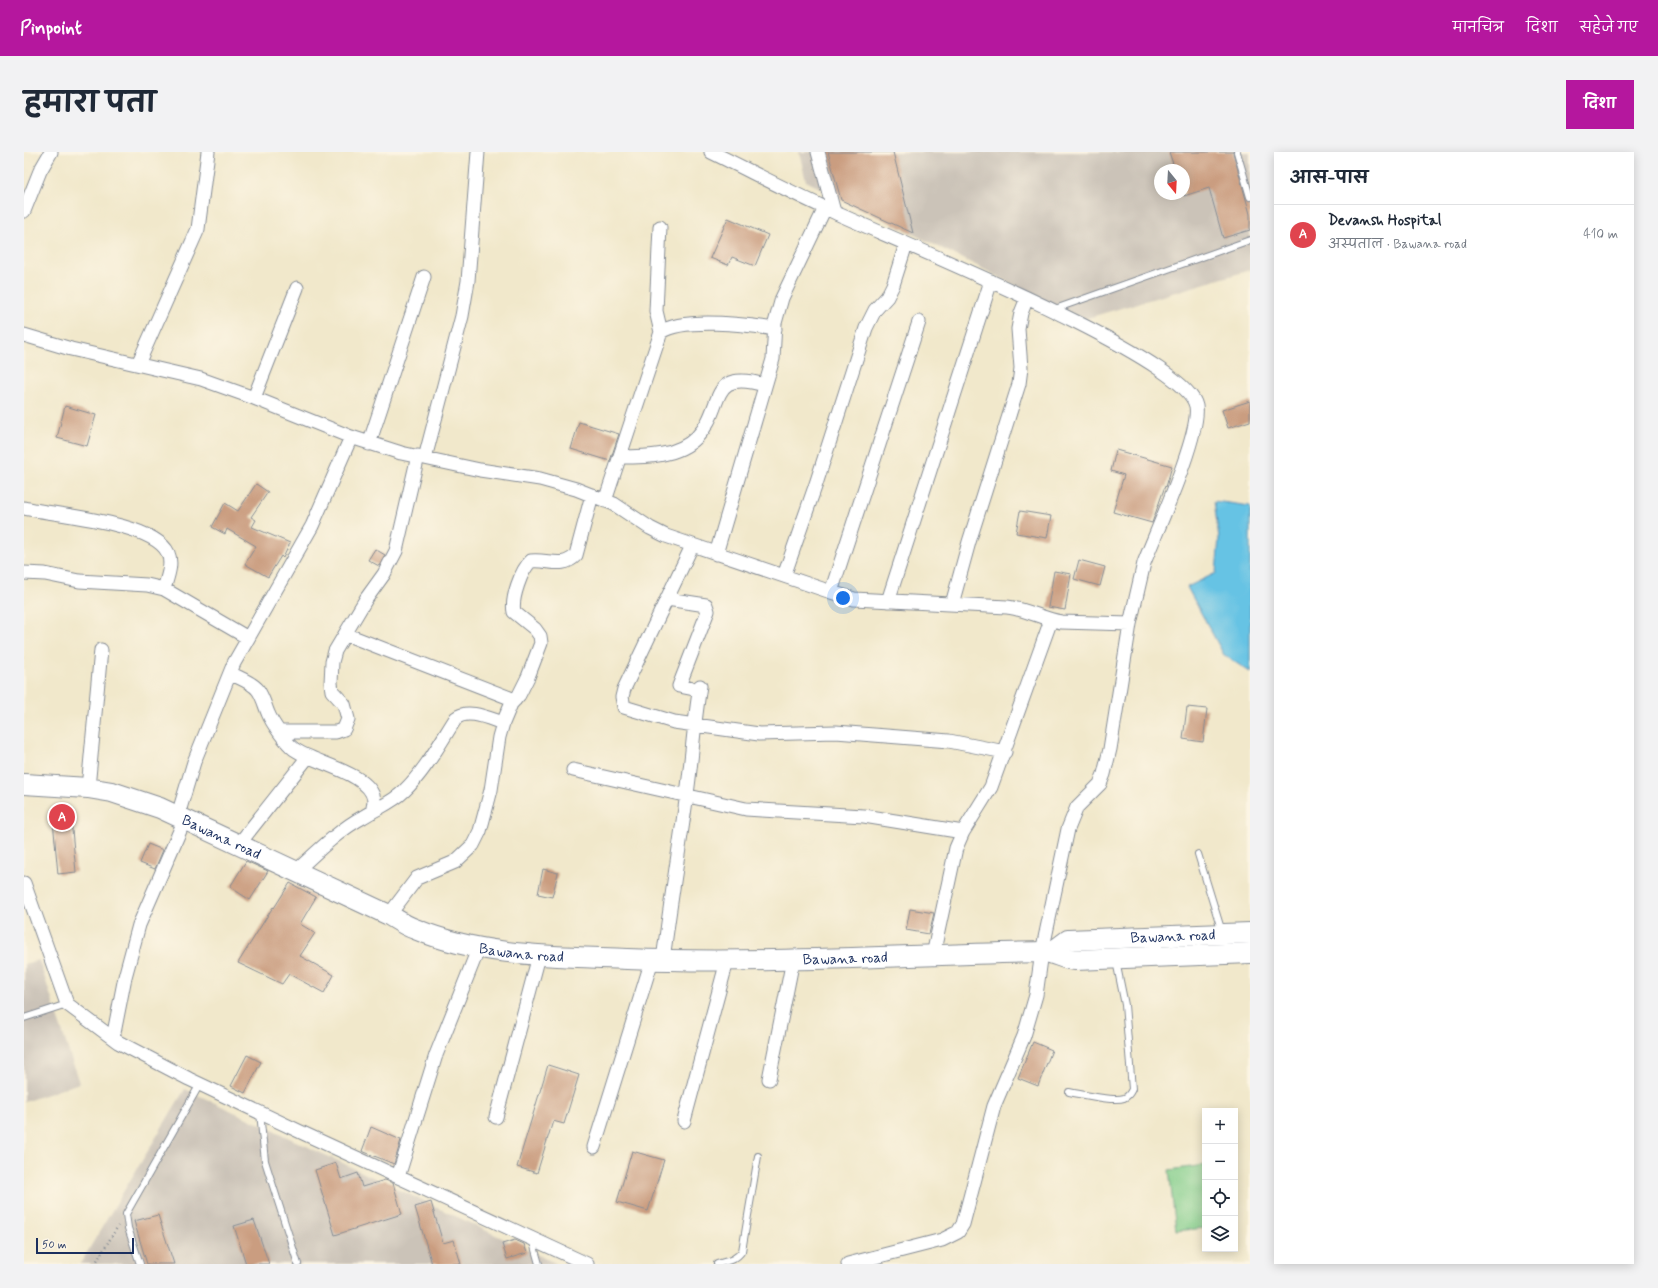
<!DOCTYPE html>
<html lang="hi">
<head>
<meta charset="utf-8">
<style>
  :root { --surface:#fff; --page:#f2f2f3; --text:#1f2937; --muted:#747a83; --line:#e0e1e3; --accent:#b5179e }
  body { margin:0; font-family:Mynerve,"Playpen Sans Deva",sans-serif; background:var(--page); color:var(--text) }
  .controls { position:absolute; right:12px; bottom:12px; display:grid; overflow:hidden; border-radius:0px; box-shadow:0 2px 10px #0003 }
  .controls button { width:36px; height:36px; display:grid; place-items:center; padding:0; border:0; border-bottom:1px solid var(--line); background:var(--surface); color:var(--text); font:20px sans-serif }
  .compass { position:absolute; left:1130px; top:12px; width:36px; height:36px; border-radius:50%; background:var(--surface); box-shadow:0 2px 10px #0003; rotate:162deg }
  .scale { position:absolute; left:12px; bottom:10px; width:98px; box-sizing:border-box; padding-left:4px; border:2px solid #1b2f5e; border-top:0; font-size:11px; line-height:14px; white-space:nowrap; color:#1b2f5e; -webkit-text-stroke:3px #fcf5e5; paint-order:stroke }
  .you { position:absolute; left:819px; top:446px; width:14px; height:14px; margin:-10px; border:3px solid #fff; border-radius:50%; background:#1a73e8; box-shadow:0 0 0 6px #1a73e833 }
  .badge { display:grid; place-items:center; width:26px; height:26px; border-radius:50%; background:var(--accent); color:#fff; font-size:13px; font-weight:700 }
  .pin { position:absolute; translate:-50% -50%; border:2px solid #fff; box-shadow:0 1px 4px #0006 }
  .list { margin:0; padding:0; list-style:none }
  h2 { display:flex; justify-content:space-between; align-items:center; height:52px; margin:0; padding:0 16px; font-size:17px }
  h2 small { font-size:13px; font-weight:400; color:var(--muted) }
  .list li { display:grid; grid-template-columns:26px 1fr auto; gap:12px; align-items:center; box-sizing:border-box; height:60px; padding:0 16px; border-top:1px solid var(--line) }
  .list b { display:block; font-size:15px; white-space:nowrap }
  .list p { margin:0; font-size:13px; white-space:nowrap; color:var(--muted) }
  .list em { font-size:13px; font-style:normal; color:var(--muted) }
  .icon { flex:none; width:22px; height:22px; fill:none; stroke:currentColor; stroke-width:2; stroke-linecap:round; stroke-linejoin:round }
  .map { position:relative; flex:none; width:1226px; height:1112px; overflow:hidden; border-radius:0px }
  header { display:flex; align-items:center; gap:24px; box-sizing:border-box; height:56px; padding:0 20px; background:var(--accent); color:#fff }
  header strong { font-size:19px }
  nav { display:flex; gap:22px; margin-inline-start:auto; font-size:14px }
  .intro { display:flex; align-items:center; justify-content:space-between; box-sizing:border-box; height:96px; padding:0 24px }
  h1 { margin:0; font-size:28px }
  .button { padding:10px 18px; border-radius:0px; background:var(--accent); color:#fff; font-size:14px; font-weight:700 }
  main { display:flex; gap:24px; padding:0 24px }
  aside { flex:1; background:var(--surface); border-radius:0px; box-shadow:0 2px 10px #0003 }
  .map>svg:first-child { display:block }
</style>
</head>
<body>
<header>
<strong>Pinpoint</strong>
<nav><a>मानचित्र</a><a>दिशा</a><a>सहेजे गए</a></nav>
</header>
<div class="intro"><h1>हमारा पता</h1><a class="button">दिशा</a></div>
<main>
<div class="map">
<svg width="1226" height="1112" viewBox="0 0 1226 1112">
  <rect width="100%" height="100%" fill="#fcf5e5"/>
  <filter id="ink" filterUnits="userSpaceOnUse"><feTurbulence type="fractalNoise" baseFrequency=".025" numOctaves="2"/><feDisplacementMap in="SourceGraphic" scale="8" xChannelSelector="R" yChannelSelector="G"/><feConvolveMatrix kernelMatrix="1 2 1 2 8 2 1 2 1" color-interpolation-filters="sRGB"/></filter>
  <filter id="wash" filterUnits="userSpaceOnUse"><feTurbulence type="fractalNoise" baseFrequency=".012" numOctaves="4" result="noise"/><feDisplacementMap in="SourceGraphic" scale="16" xChannelSelector="R" yChannelSelector="G"/><feGaussianBlur stdDeviation="0.9" result="paint"/><feColorMatrix in="noise" values="0 0 0 0 0 0 0 0 0 0 0 0 0 0 0 0 0 1.4 0 .05"/><feComposite in="paint" operator="in"/></filter>
  <g filter="url(#wash)">
    <rect width="100%" height="100%" fill="#f1e8cb"/>
    <path fill="#cbc3b8" fill-rule="evenodd" d="M775,0H1226V118L1060,167L782,29ZM1136,18H1160V42H1136Z
      M15,808L55,931L0,950V812Z
      M161,937L533,1112H56Z"/>
    <path fill="#82cd8a" stroke="#4e7e74" d="M1181,1013V1076L1152,1079L1145,1018Z"/>
    <path fill="#66c3e4" stroke="#4079a1" d="M1190,349L1226,354V520L1200,503L1163,435L1192,421L1195,386Z"/>
    <g id="blocks">
      <path fill="#ca9d80" d="M804,0H869L889,81L817,48Z
        M1145,0H1209L1226,62V78L1199,86L1185,36L1160,44V18H1151Z
        M704,66L744,83L731,114L708,105L704,113L686,106Z
        M1226,249V269L1204,276L1198,258Z
        M41,254L72,263L63,294L33,286Z
        M555,270L595,282L586,309L547,297Z
        M1092,298L1148,314L1142,335L1141,334L1128,371L1089,360L1100,323L1087,319Z
        M232,332L244,340L227,365L232,368L228,375L266,391L259,406L257,404L244,425L221,412L232,394L203,377L201,382L188,375L201,351L214,359Z
        M996,359L1027,364L1023,386L992,381Z
        M351,397L361,403L355,414L344,408Z
        M1055,408L1081,415L1076,434L1050,427Z
        M1030,419L1047,422L1041,458L1024,455Z
        M1163,555L1183,557L1179,590L1159,587Z
        M46,657L52,720L34,722L28,658Z
        M124,692L139,698L131,717L116,711Z
        M222,709L244,719L226,748L206,735Z
        M519,717L534,721L528,745L514,742Z
        M266,731L292,745L276,772L291,781L276,804L310,823L300,841L265,822L258,832L214,811L249,755L250,756Z
        M886,757L910,761L905,782L882,778Z
        M1009,890L1028,898L1014,934L994,926Z
        M223,903L237,910L221,941L207,934Z
        M524,913L555,923L540,972L529,969L513,1021L493,1015Z
        M347,975L377,988L370,1012L338,999Z
        M608,999L640,1008L624,1059L593,1050Z
        M312,1011L317,1027L334,1021L338,1035L361,1028L369,1031L378,1062L311,1083L291,1018Z
        M407,1050L419,1091L430,1088L437,1112H408L391,1055Z
        M134,1063L150,1112H123L110,1069Z
        M230,1068L245,1112H222L210,1074Z
        M491,1088L500,1092L503,1101L483,1107L478,1092Z"/>
    </g>
  </g>
  <g filter="url(#ink)">
    <use href="#blocks" fill-opacity="0" stroke="#868c94" stroke-width="1"/>
    <g fill="none" stroke-linecap="round" stroke-linejoin="round">
      <g stroke="#868c94" stroke-width="8">
        <path id="service" d="M1213,0L1226,45
          M1031,157L1226,88
          M1174,702L1198,780
          M0,866L43,852
          M1045,940C1057,942 1090,950 1100,946C1105,944 1106,941 1108,937L1101,853L1092,809
          M236,961L241,1009L274,1112
          M508,1087L515,1112
          M116,1112L104,1076L102,1062L176,932
          M693,1112C703,1109 712,1108 718,1099L734,1004"/>
      </g>
      <g stroke="#868c94" stroke-width="15">
        <path id="minor" d="M687,0C728,20 768,41 810,60C865,86 1163,205 1172,254C1177,282 1132,380 1120,411L1106,472L1086,597L1080,622L1076,632L1053,655L1044,677L1018,800L1012,843L1000,884L970,954L939,1072L934,1080L918,1088L824,1112
          M794,0L810,60
          M0,59L16,19L27,0
          M636,75L632,159L637,180
          M0,183L47,197L177,227L230,246L327,285L377,301L456,318L516,327L552,337L590,352L626,376L642,384L807,440L830,447L983,455C1002,457 1019,467 1037,470L1106,472
          M114,212L174,77L184,0
          M230,246L273,136
          M345,292L400,125
          M596,305C621,305 654,305 673,285C702,255 682,216 741,233
          M401,306L438,164L444,129L454,0
          M581,349L637,180C659,165 724,173 751,177
          M0,356C31,363 130,370 144,401C149,412 143,426 140,437
          M668,394L600,537L598,545L600,555L650,570L735,582L812,580L925,589L981,600
          M692,402L749,207L751,171L758,146L801,56
          M0,421L21,422L55,429L123,433L140,437L224,486
          M760,424L792,332L842,176L851,158L863,145L869,133L882,92
          M807,440L895,170
          M643,447L682,453L684,459L655,534L675,538
          M864,449L967,129
          M928,452L945,390L995,232L997,216L994,177L997,161L1003,146
          M321,482L491,548
          M206,521C215,526 228,530 234,538C239,545 241,554 244,561C248,571 262,591 270,597C289,611 347,621 350,648C350,652 349,656 348,660
          M256,580H312L320,577L324,567L320,552L308,539L307,531L308,510L311,499L342,447L360,422L372,399L394,304
          M549,618L722,657L840,664L939,680
          M64,636L77,498
          M154,663L170,610L210,511L288,374L327,285
          M215,692L283,606
          M272,719C292,701 316,677 339,665C353,656 368,651 380,639C401,619 416,591 432,566C444,556 466,567 479,571
          M0,731L43,852L94,890L165,927L281,982L563,1112
          M365,763L393,726L431,710L449,693L456,679L467,638L475,585L479,571L487,552L495,543L504,525L517,491L516,484L511,477L490,460C487,447 497,418 507,409C524,407 539,417 552,403L568,343
          M909,803L932,696L939,680L967,635L1027,468
          M639,808C646,753 655,698 663,642C668,606 670,570 676,534
          M89,886L101,825L115,773L161,667
          M745,927L769,808
          M472,965L515,804
          M660,969L703,809
          M570,995L628,808
          M374,1025L412,903L455,795"/>
      </g>
      <g stroke="#868c94" stroke-width="22">
        <g id="primary">
          <path id="s1" d="M0,632L64,636L88,640L136,656L365,763C373,768 382,774 391,777C458,805 532,804 603,807C742,812 880,803 1018,800C1031,800 1039,808 1051,808L1226,801"/>
          <path id="s2" d="M1028,800L1044,788L1226,781"/>
        </g>
      </g>
      <path stroke="#868c94" stroke-width="2.5" stroke-dasharray="1 3" stroke-linecap="butt" d="M71,1112L94,1074"/>
      <use href="#service" stroke="#fff" stroke-width="6"/>
      <use href="#minor" stroke="#fff" stroke-width="13"/>
      <use href="#primary" stroke="#fff" stroke-width="20"/>
    </g>
  </g>
  <g text-anchor="middle" stroke-width="3" stroke-linejoin="round" paint-order="stroke">
    <g font-size="15" fill="#1b2f5e" stroke="#fcf5e5">
      <text dy="5" stroke="none"><textPath href="#s1" startOffset="207">Bawana road</textPath></text>
      <text dy="5" stroke="none"><textPath href="#s2" startOffset="125">Bawana road</textPath></text>
      <text dy="5" stroke="none"><textPath href="#s1" startOffset="531">Bawana road</textPath></text>
      <text dy="5" stroke="none"><textPath href="#s1" startOffset="855">Bawana road</textPath></text>
    </g>
  </g>
</svg>
<div class="controls">
<button>+</button>
<button>−</button>
<button><svg class="icon" aria-label="locate" viewBox="0 0 24 24"><circle cx="12" cy="12" r="6"/><path d="M12 2v4M12 18v4M2 12h4M18 12h4"/></svg></button>
<button><svg class="icon" aria-label="layers" viewBox="0 0 24 24"><path d="M12 4l9 5-9 5-9-5zM3 14l9 5 9-5"/></svg></button>
</div>
<svg class="compass" viewBox="-18 -18 36 36"><path d="M0-13l5 13h-10z" fill="#e53935"/><path d="M0 13l5-13h-10z" fill="#747a83"/></svg>
<div class="scale">50 m</div>
<div class="you"></div>
<div class="pin badge" style="left:38px;top:665px;background:#e0444e">A</div>
</div>
<aside>
<h2>आस-पास<small></small></h2>
<ul class="list">
<li><span class="badge" style="background:#e0444e">A</span><div><b>Devansh Hospital</b><p>अस्पताल · Bawana road</p></div><em>410 m</em></li>
</ul>
</aside>
</main>
</body>
</html>
